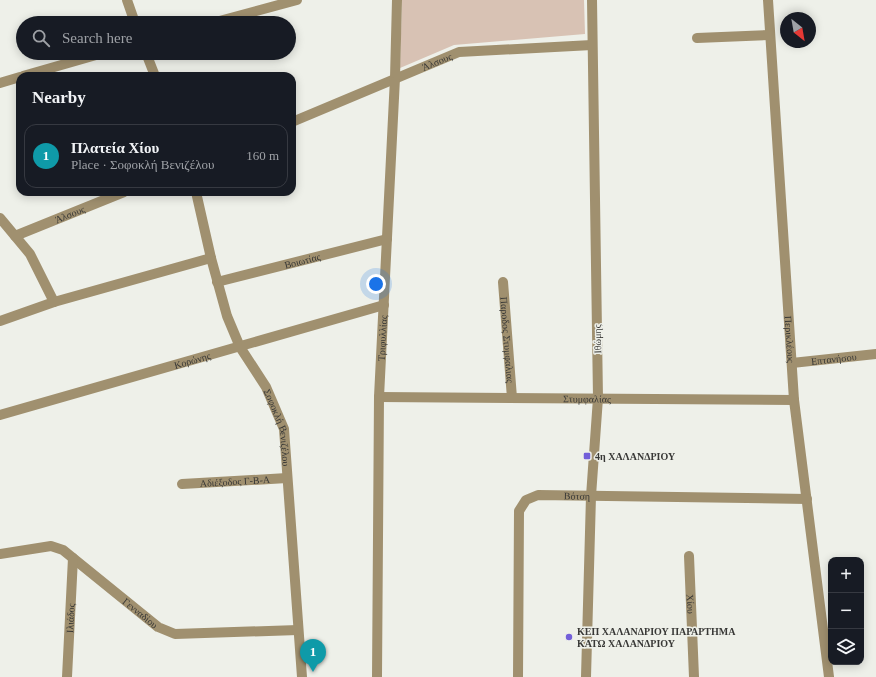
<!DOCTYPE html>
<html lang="en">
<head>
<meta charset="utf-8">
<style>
  :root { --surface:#171b24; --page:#242831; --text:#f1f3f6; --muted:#9ea1a6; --line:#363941; --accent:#735fd9 }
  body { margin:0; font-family:Georgia,serif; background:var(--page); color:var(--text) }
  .controls { position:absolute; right:12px; bottom:12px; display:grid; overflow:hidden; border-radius:8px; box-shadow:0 2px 10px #0003 }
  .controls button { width:36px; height:36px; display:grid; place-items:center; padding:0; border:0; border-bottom:1px solid var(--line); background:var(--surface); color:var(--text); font:20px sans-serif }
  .compass { position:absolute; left:780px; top:12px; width:36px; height:36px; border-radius:50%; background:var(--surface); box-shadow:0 2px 10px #0003; rotate:149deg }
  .you { position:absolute; left:376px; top:284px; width:14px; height:14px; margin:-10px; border:3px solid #fff; border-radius:50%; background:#1a73e8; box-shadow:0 0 0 6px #1a73e833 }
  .badge { display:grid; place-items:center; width:26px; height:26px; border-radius:50%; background:var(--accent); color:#fff; font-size:13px; font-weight:700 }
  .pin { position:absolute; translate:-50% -33px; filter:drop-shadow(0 1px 2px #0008) }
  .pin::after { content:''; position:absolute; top:21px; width:14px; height:12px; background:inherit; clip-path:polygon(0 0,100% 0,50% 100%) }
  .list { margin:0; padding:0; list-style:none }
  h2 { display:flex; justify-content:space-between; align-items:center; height:52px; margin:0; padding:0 16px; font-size:17px }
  h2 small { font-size:13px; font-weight:400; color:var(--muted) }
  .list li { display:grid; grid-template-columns:26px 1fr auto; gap:12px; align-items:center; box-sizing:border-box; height:64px; margin:0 8px 8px; padding:0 8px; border:1px solid var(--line); border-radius:12px }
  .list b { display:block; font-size:15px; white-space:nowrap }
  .list p { margin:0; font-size:13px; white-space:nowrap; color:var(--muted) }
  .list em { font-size:13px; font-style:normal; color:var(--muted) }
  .icon { flex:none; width:22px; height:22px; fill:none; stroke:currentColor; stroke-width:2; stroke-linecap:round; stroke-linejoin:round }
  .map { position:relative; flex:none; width:876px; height:677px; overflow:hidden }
  .search { position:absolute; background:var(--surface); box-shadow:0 2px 10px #0003; left:16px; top:16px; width:280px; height:44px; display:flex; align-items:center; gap:10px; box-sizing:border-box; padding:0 14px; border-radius:22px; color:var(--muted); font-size:15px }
  .panel { position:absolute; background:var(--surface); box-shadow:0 2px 10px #0003; left:16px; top:72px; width:280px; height:124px; border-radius:12px }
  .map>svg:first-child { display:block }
</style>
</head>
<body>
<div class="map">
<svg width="876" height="677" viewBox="0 0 876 677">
  <rect width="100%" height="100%" fill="#eef0e9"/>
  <path fill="#d8c2b4" d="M402,0H584L585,34L454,45L400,68Z"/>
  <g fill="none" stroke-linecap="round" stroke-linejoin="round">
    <g stroke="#a0906f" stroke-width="10">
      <path d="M127,0L135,23"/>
      <path id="s1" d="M768,0L794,400L829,677"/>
      <path d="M212,23L297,0"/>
      <path d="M697,38L770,35"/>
      <path d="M146,53L155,76"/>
      <path d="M23,76L103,53"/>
      <path d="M0,83L20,77"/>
      <path id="s2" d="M292,122L459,52L592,45"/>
      <path id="s3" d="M196,192L211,258L227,316L240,347L266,387L284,429L302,677"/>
      <path d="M0,218L30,254L54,302"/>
      <path id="s4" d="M15,236L124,192"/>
      <path id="s5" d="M217,282L387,239"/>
      <path id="s6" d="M503,282L512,398"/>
      <path d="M0,321L54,302L211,258"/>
      <path id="s7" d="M792,363L876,354"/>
      <path id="s8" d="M379,397L794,400"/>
      <path id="s9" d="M0,415L384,305"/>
      <path id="s10" d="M182,484L287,478"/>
      <path id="s11" d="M0,554L51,546L63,550L158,627L175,634L298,630"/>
      <path id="s12" d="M689,556L694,677"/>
      <path id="s13" d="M67,677L73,558"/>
      <path id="s14" d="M377,677L379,397L395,78L397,0"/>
      <path id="s15" d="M518,677L519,511L526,500L538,495L807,499"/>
      <path d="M586,677L591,496L598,398L592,0"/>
    </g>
  </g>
  <g fill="#735fd9" stroke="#eef0e9" stroke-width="1.5">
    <rect x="583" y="452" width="8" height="8" rx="2"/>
    <circle cx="569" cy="637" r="4"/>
  </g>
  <g text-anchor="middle" stroke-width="3" stroke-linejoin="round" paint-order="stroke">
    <g font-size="10" fill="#383836" stroke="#eef0e9">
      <text dy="4" stroke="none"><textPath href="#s2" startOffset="157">Άλσους</textPath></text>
      <text dy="4" stroke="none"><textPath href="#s4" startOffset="59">Άλσους</textPath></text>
      <text dy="4" stroke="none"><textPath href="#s5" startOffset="88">Βοιωτίας</textPath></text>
      <text dy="4" stroke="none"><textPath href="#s14" startOffset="339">Τριφυλλίας</textPath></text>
      <text transform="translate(597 339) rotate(-91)" y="4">Ιθώμης</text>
      <text dy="4" stroke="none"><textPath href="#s1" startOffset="340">Περικλέους</textPath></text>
      <text dy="4" stroke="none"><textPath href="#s6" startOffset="58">Παροδος Στυμφαλιας</textPath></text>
      <text dy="4" stroke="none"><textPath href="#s7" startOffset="42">Επτανήσου</textPath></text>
      <text dy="4" stroke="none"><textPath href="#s9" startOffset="200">Κορώνης</textPath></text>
      <text dy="4" stroke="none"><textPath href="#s8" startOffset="208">Στυμφαλίας</textPath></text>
      <text dy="4" stroke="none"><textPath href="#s3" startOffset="252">Σοφοκλή Βενιζέλου</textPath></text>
      <text dy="4" stroke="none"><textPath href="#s10" startOffset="53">Αδιέξοδος Γ-Β-Α</textPath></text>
      <text dy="4" stroke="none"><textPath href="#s15" startOffset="231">Βότση</textPath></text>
      <text dy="4" stroke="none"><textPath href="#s12" startOffset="48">Χίου</textPath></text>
      <text dy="4" stroke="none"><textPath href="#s11" startOffset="164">Γενναδίου</textPath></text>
      <text dy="4" stroke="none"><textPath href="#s13" startOffset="59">Ιλιάδος</textPath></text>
    </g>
    <g font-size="10" font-weight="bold" fill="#383836" stroke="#eef0e9" text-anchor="start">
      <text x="595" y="460">4η ΧΑΛΑΝΔΡΙΟΥ</text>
      <text x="577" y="635">ΚΕΠ ΧΑΛΑΝΔΡΙΟΥ ΠΑΡΑΡΤΗΜΑ<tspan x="577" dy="12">ΚΑΤΩ ΧΑΛΑΝΔΡΙΟΥ</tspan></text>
    </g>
  </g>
</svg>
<div class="controls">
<button>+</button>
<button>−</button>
<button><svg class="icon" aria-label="layers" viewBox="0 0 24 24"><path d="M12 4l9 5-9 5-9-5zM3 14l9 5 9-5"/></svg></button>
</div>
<svg class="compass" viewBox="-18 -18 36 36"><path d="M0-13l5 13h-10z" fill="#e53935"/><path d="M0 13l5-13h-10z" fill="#9ea1a6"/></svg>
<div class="you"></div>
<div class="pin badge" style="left:313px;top:672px;background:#0f9aa8">1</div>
<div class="search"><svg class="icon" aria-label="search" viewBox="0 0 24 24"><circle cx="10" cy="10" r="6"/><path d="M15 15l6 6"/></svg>Search here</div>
<section class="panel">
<h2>Nearby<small></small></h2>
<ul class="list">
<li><span class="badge" style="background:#0f9aa8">1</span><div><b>Πλατεία Χίου</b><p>Place · Σοφοκλή Βενιζέλου</p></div><em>160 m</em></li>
</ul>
</section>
</div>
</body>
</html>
